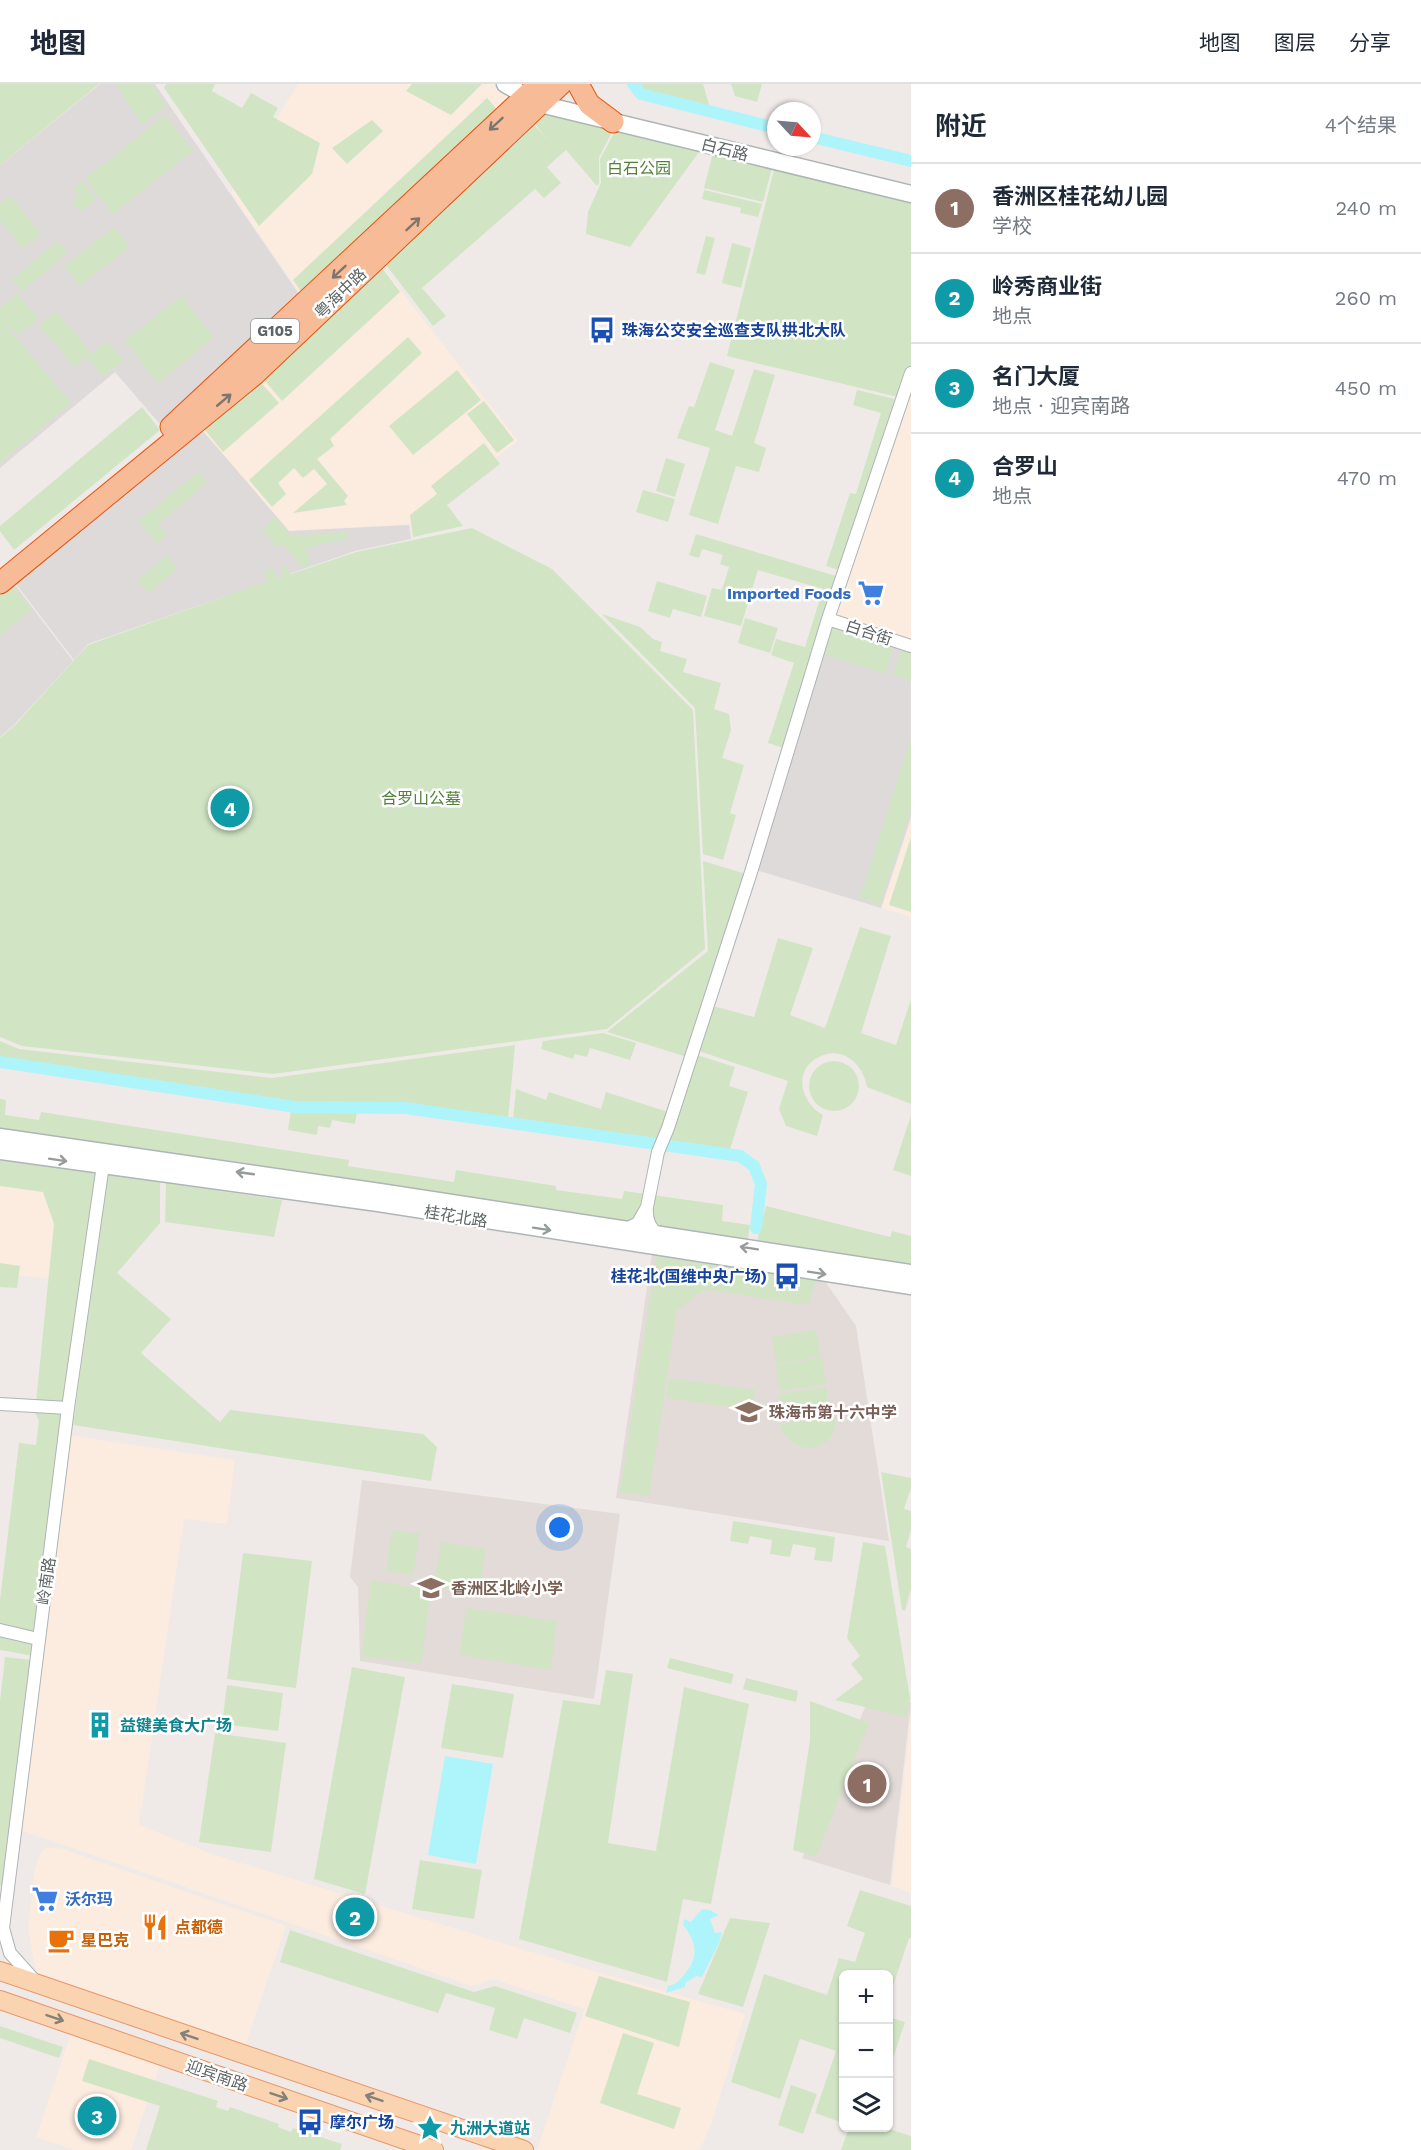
<!DOCTYPE html>
<html lang="zh">
<head>
<meta charset="utf-8">
<style>
  :root { --surface:#fff; --page:#f6f6f7; --text:#1f2937; --muted:#747a83; --line:#e0e1e3; --accent:#df3d6d }
  body { margin:0; font-family:"Work Sans","Noto Sans SC",sans-serif; background:var(--page); color:var(--text) }
  .controls { position:absolute; right:18px; bottom:18px; display:grid; overflow:hidden; border-radius:9px; box-shadow:0 2px 4px #0004 }
  .controls button { width:54px; height:54px; display:grid; place-items:center; padding:0; border:0; border-bottom:2px solid var(--line); background:var(--surface); color:var(--text); font:30px sans-serif }
  .compass { position:absolute; left:767px; top:18px; width:54px; height:54px; border-radius:50%; background:var(--surface); box-shadow:0 2px 4px #0004; rotate:116deg }
  .you { position:absolute; left:560px; top:1444px; width:21px; height:21px; margin:-15px; border:4px solid #fff; border-radius:50%; background:#1a73e8; box-shadow:0 0 0 9px #1a73e833 }
  .badge { display:grid; place-items:center; width:39px; height:39px; border-radius:50%; background:var(--accent); color:#fff; font-size:20px; font-weight:700 }
  .pin { position:absolute; translate:-50% -50%; border:3px solid #fff; box-shadow:0 2px 6px #0006 }
  .list { margin:0; padding:0; list-style:none }
  h2 { display:flex; justify-content:space-between; align-items:center; height:78px; margin:0; padding:0 24px; font-size:26px }
  h2 small { font-size:20px; font-weight:400; color:var(--muted) }
  .list li { display:grid; grid-template-columns:39px 1fr auto; gap:18px; align-items:center; box-sizing:border-box; height:90px; padding:0 24px; border-top:2px solid var(--line) }
  .list b { display:block; font-size:22px; white-space:nowrap }
  .list p { margin:0; font-size:20px; white-space:nowrap; color:var(--muted) }
  .list em { font-size:20px; font-style:normal; color:var(--muted) }
  .icon { flex:none; width:33px; height:33px; fill:none; stroke:currentColor; stroke-width:2; stroke-linecap:round; stroke-linejoin:round }
  .map { position:relative; flex:none; width:911px; height:2066px; overflow:hidden }
  header { display:flex; align-items:center; gap:36px; box-sizing:border-box; height:84px; padding:0 30px; background:var(--surface); border-bottom:2px solid var(--line) }
  header strong { font-size:28px }
  nav { display:flex; gap:33px; margin-inline-start:auto; font-size:21px }
  main { display:flex }
  aside { flex:1; background:var(--surface) }
  .map>svg:first-child { display:block }
</style>
</head>
<body>
<header>
<strong>地图</strong>
<nav><a>地图</a><a>图层</a><a>分享</a></nav>
</header>
<main>
<div class="map">
<svg width="911" height="2066" viewBox="0 0 911 2066">
  <rect width="100%" height="100%" fill="#efeae7"/>
  <path fill="#fcebdf" d="M298,0H504L526,12L306,218L231,109Z
    M377,176L518,357L409,440L289,447L197,340Z
    M911,292V561L829,534Z
    M911,736V833L882,824Z
    M0,1068L102,1084L85,1199L0,1189Z
    M67,1351L235,1376L227,1440L184,1435L139,1741L215,1771L597,1888L745,1930L712,2038L700,2066H537L588,1915L584,1925L493,1895L472,1902L17,1745Z
    M911,1630V1809L892,1802Z
    M46,1763L63,1765L286,1842L243,1968L38,1900L28,1844L35,1784L40,1770Z
    M74,1941L163,1972L131,2066H74L36,2053Z"/>
  <path fill="#dedad9" d="M100,0H155L305,219L165,346L115,288L0,384V81Z
    M197,340L289,447L409,441L411,455L355,467L88,560L74,576L10,492Z
    M9,493L73,577L14,641L0,653V500Z
    M829,536L911,563V733L881,824L753,785Z"/>
  <path fill="#e2dbd8" d="M653,1163L820,1190L856,1242L889,1457L616,1414Z
    M362,1396L620,1430L594,1615L360,1577L358,1503L350,1493Z
    M890,1612L911,1619L890,1801L802,1774L866,1621Z"/>
  <path fill="#d1e5c5" d="M0,0H99L0,81Z
    M115,0H152L166,22L142,41Z
    M166,0H215L212,7L242,24L251,9L278,24L273,33L320,59L312,90L259,142L164,4Z
    M412,0H482L451,31L406,7Z
    M634,0H703L711,27L642,10Z
    M731,0H762L757,18L735,12Z
    M487,14L503,32L306,215L293,196Z
    M541,23L616,41L599,73V99L597,102L566,66L547,83L561,99L544,114L535,105L422,204L446,232L433,242L380,173L528,34L549,57L529,33Z
    M165,31L193,67L113,130L85,95Z
    M372,36L383,47L347,80L332,64Z
    M619,40L704,61L630,163L586,150L588,128L601,99L600,75Z
    M714,65L773,80L763,118L704,104Z
    M776,78L911,111V287L902,314L727,272Z
    M82,97L96,115L80,128L72,117L78,112L72,105Z
    M704,106L762,120L758,133L740,129L741,124L702,115Z
    M10,112L41,150L23,165L0,136V120Z
    M114,143L130,163L80,202L64,182Z
    M706,152L715,154L705,191L696,189Z
    M58,157L68,169L22,207L12,195Z
    M732,159L751,164L741,204L722,199Z
    M377,177L400,208L282,317L259,290Z
    M17,209L38,234L18,252L9,242L0,250V224Z
    M181,212L214,253L158,299L125,257Z
    M56,227L91,269L74,283L39,241Z
    M8,244L71,319L0,379V251Z
    M408,253L422,269L330,355L334,362L317,375L348,412L344,417L347,421L293,429L327,400L314,385L303,394L294,384L278,399L286,410L272,423L249,396Z
    M107,257L124,277L103,293L87,273Z
    M710,278L735,286L715,346L732,352L754,285L775,291L754,359L766,364L759,388L736,382L718,440L689,431L710,364L677,354L689,322L694,323Z
    M457,286L481,316L413,371L389,342Z
    M256,293L279,319L223,368L200,340Z
    M857,306L899,316L841,487L826,482L850,409L856,410L881,329L853,321Z
    M484,317L514,356L497,369L467,330Z
    M142,323L160,346L14,466L0,447V442Z
    M484,359L500,380L447,421L463,442L413,453L410,431L437,410L431,402Z
    M666,374L685,380L675,413L656,407Z
    M198,388L207,399L158,440L167,452L157,460L138,437Z
    M643,406L675,415L668,438L636,428Z
    M275,433L291,452L348,448L349,454L307,464L311,480L302,483L283,460L277,464L262,445Z
    M472,444L552,485L693,626L705,865L607,945L273,990L22,962L0,953V654L15,641L88,561L268,497L263,490L269,483L275,486L276,495L282,492L281,483L284,481L291,490L356,468Z
    M696,450L839,493L787,665L768,659L794,579L771,571L776,555L805,563L823,505L758,486L741,542L704,532L712,504L722,506L729,483L720,480L723,471L702,465L699,474L689,471Z
    M167,472L178,485L148,509L137,496Z
    M9,496L32,526L0,552V504Z
    M657,497L707,512L701,533L673,525L670,534L648,527Z
    M602,530L640,543L653,555L662,558L660,567L687,575L683,588L721,599L714,625L729,630L731,646L722,674L744,681L730,729L736,731L723,776L703,770L695,624Z
    M745,534L778,544L770,569L738,559Z
    M830,541L894,560L886,590L821,570Z
    M902,563L911,566V597L893,591Z
    M911,654V726L880,821L860,814Z
    M911,753V828L889,821Z
    M703,777L746,790L687,973L607,948L708,867Z
    M860,843L891,852L861,949L896,961L911,915V1020L867,1003C863,979 841,960 817,974C792,988 802,1020 823,1031L817,1052L786,1042L779,1025L788,997L699,967L713,922L754,933L778,854L813,864L790,931L825,944Z
    M603,949L636,959L630,976L590,964L587,973L575,970L573,975L541,965L543,957Z
    M0,957L19,965L272,994L515,961L508,1036L408,1022H297L4,977L0,976Z
    M697,971L735,983L729,1002L748,1008L729,1068L668,1058Z
    M809 1002a25 25 0 1 1 50 0a25 25 0 1 1-50 0Z
    M516,1005L546,1016L549,1008L601,1025L606,1008L668,1028L659,1057L513,1035Z
    M0,1015L6,1016L5,1031L39,1036L41,1028L349,1076L348,1082L454,1098L456,1086L556,1102V1106L622,1115L624,1107L723,1121L722,1137L750,1141L747,1161L0,1051Z
    M291,1026L357,1027L355,1040L332,1036L330,1044L318,1042L317,1051L288,1046Z
    M911,1031V1092L893,1086Z
    M0,1071L99,1085L34,1572L0,1566V1516L19,1359L36,1361L39,1337L35,1328L54,1140L43,1108L0,1102Z
    M108,1090L160,1097V1139L117,1189L171,1235L141,1269L220,1338L230,1326L423,1350L437,1363L431,1397L73,1341Z
    M166,1099L282,1116L274,1153L165,1138Z
    M766,1122L890,1153L892,1147L911,1152V1185L756,1161Z
    M657,1168L818,1192L807,1221L705,1205L677,1226L649,1412L620,1408Z
    M0,1179L20,1182L17,1204L0,1203Z
    M816,1246L820,1273L776,1280L772,1253Z
    M822,1274L826,1300L780,1307L776,1281Z
    M669,1294L755,1306L752,1326L666,1314Z
    M826,1303L830,1329L784,1336L780,1310Z
    M836,1332C838,1371 790,1374 780,1340Z
    M881,1388L911,1394V1404L904,1425L911,1427V1446L906,1463L911,1465V1505L905,1527L902,1526Z
    M733,1437L835,1453L832,1478L814,1476L816,1464L793,1460L790,1473L770,1470L772,1456L750,1452L748,1460L730,1457Z
    M392,1446L419,1450L413,1491L386,1487Z
    M441,1458L486,1465L479,1509L434,1503Z
    M863,1458L885,1462L910,1614L907,1633L835,1616L863,1595L851,1580L860,1572L847,1554Z
    M243,1469L312,1477L296,1604L227,1595Z
    M371,1497L431,1505L421,1580L361,1572Z
    M466,1524L557,1537L551,1586L460,1571Z
    M5,1573L31,1576L5,1794L0,1803V1617Z
    M670,1574L734,1590L731,1600L667,1584Z
    M352,1583L405,1593L365,1810L314,1795Z
    M606,1586L633,1590L608,1759L656,1767L684,1603L749,1620L711,1820L683,1815L667,1898L519,1855L563,1616L600,1621Z
    M746,1594L798,1607L796,1618L743,1605Z
    M452,1600L514,1610L503,1674L441,1664Z
    M227,1601L283,1609L278,1647L222,1640Z
    M810,1617L869,1639L816,1773L793,1766L810,1656Z
    M215,1649L286,1659L271,1768L199,1758Z
    M420,1776L482,1786L474,1835L412,1825Z
    M860,1806L911,1822V1854H909L889,1914L888,1890H844L843,2039L815,2029L836,1967L800,1955L780,2015L731,1998L764,1890L827,1911L839,1874L855,1878L865,1849L847,1842Z
    M730,1834L770,1839L743,1923L698,1910Z
    M290,1846L474,1908L495,1902L577,1929L570,1949L524,1934L517,1955L489,1946L495,1924L446,1909L438,1929L280,1878Z
    M599,1892L690,1918L679,1963L585,1932Z
    M889,1933L905,1938L889,1986L888,1933Z
    M0,1942L63,1963L59,1974L0,1954Z
    M623,1949L654,1959L637,2010L681,2024L674,2045L600,2019Z
    M89,1975L218,2017L216,2023L228,2027L230,2023L279,2040L278,2043L291,2048L293,2044L342,2060L340,2066H146L160,2022L82,1997Z
    M791,2001L817,2010L803,2050L778,2041Z
    M849,2044H886L911,2052V2066H841Z"/>
  <path fill="#adf5fa" d="M445,1672L493,1680L476,1780L428,1771Z
    M702,1825L710,1826L719,1831L710,1835L715,1849L722,1848L719,1859L702,1893L696,1892L685,1899V1903L666,1909L668,1902C676,1900 678,1898 683,1892C699,1874 698,1859 683,1841L684,1835L691,1838Z"/>
  <g fill="none" stroke-linecap="round" stroke-linejoin="round">
    <path stroke="#adf5fa" stroke-width="12" d="M633,0L641,10L776,44
      M812,53L911,77
      M0,978L295,1023L405,1024L740,1072L754,1082L761,1100L756,1144"/>
    <g stroke="#afb4b5" stroke-width="14">
      <path id="street" d="M828,535L911,562
        M647,1123L658,1068L668,1044L752,785L828,535L911,289
        M626,1145L638,1139L647,1123C646,1134 649,1144 658,1150
        M0,1320L68,1324
        M0,1546L38,1555
        M35,1897L10,1869L3,1844L68,1324L104,1074"/>
    </g>
    <g stroke="#aeb5b6" stroke-width="19">
      <path id="secondary" d="M505,0L540,20L911,110
        M0,1053L380,1108L911,1189
        M0,1067L378,1119L911,1202"/>
    </g>
    <g stroke="#e99466" stroke-width="20">
      <path id="primary" d="M0,1887L524,2066
        M0,1916L434,2066"/>
    </g>
    <g stroke="#e8530e" stroke-width="23">
      <path id="highway" d="M578,0L589,20L613,38
        M171,343L539,0
        M0,499L255,290L561,0"/>
    </g>
    <use href="#street" stroke="#fff" stroke-width="12"/>
    <use href="#secondary" stroke="#fff" stroke-width="16"/>
    <use href="#primary" stroke="#fad3b1" stroke-width="18"/>
    <use href="#highway" stroke="#f7bb97" stroke-width="21"/>
  </g>
  <defs><path id="oneway-shaft" d="M-6 0H5M1.5-3L5.5 0L1.5 3" fill="none" stroke-width="1.6" stroke-linecap="round" stroke-linejoin="round" transform="scale(1.5)"/></defs>
  <g stroke="#7d7670">
    <use href="#oneway-shaft" transform="translate(496 40) rotate(137)"/>
    <use href="#oneway-shaft" transform="translate(413 140) rotate(-43)"/>
    <use href="#oneway-shaft" transform="translate(339 188) rotate(137)"/>
    <use href="#oneway-shaft" transform="translate(224 316) rotate(-40)"/>
  </g>
  <g stroke="#969b9c">
    <use href="#oneway-shaft" transform="translate(58 1076) rotate(9)"/>
    <use href="#oneway-shaft" transform="translate(245 1089) rotate(-172)"/>
    <use href="#oneway-shaft" transform="translate(542 1145) rotate(9)"/>
    <use href="#oneway-shaft" transform="translate(749 1164) rotate(-171)"/>
    <use href="#oneway-shaft" transform="translate(817 1189) rotate(9)"/>
  </g>
  <g stroke="#858079">
    <use href="#oneway-shaft" transform="translate(55 1934) rotate(19)"/>
    <use href="#oneway-shaft" transform="translate(189 1952) rotate(-161)"/>
    <use href="#oneway-shaft" transform="translate(279 2012) rotate(19)"/>
    <use href="#oneway-shaft" transform="translate(374 2014) rotate(-161)"/>
  </g>
  <defs>
    <g id="bus-bare" transform="scale(2.07)"><path d="M-5-6H5V4H4V6H2V4H-2V6H-4V4H-5ZM-3.5-4V0h7V-4ZM-3.5 1.2v1.5H-2V1.2ZM2 1.2v1.5H3.5V1.2Z" fill="#1a4fb4" stroke="#fff" stroke-width="2.5" paint-order="stroke"/></g>
    <g id="supermarket-bare" transform="scale(2.07)"><path d="M-6-5.5h2.5l.6 2H6L4.5 2H-2.5L-4.4-4H-6ZM-1.5 3.2a1.3 1.3 0 1 0 .1 0ZM3 3.2a1.3 1.3 0 1 0 .1 0Z" fill="#3f7fe0" stroke="#fff" stroke-width="2.5" paint-order="stroke"/></g>
    <g id="school-bare" transform="scale(2.07)"><path d="M0-5L7-2L0 1L-7-2ZM-4 1L0 2.5L4 1V4Q0 6-4 4Z" fill="#8d6e63" stroke="#fff" stroke-width="2.5" paint-order="stroke"/></g>
    <g id="building-bare" transform="scale(2.07)"><path d="M-4-6H4V6H1V3H-1V6H-4ZM-2.5-4.3h1.7v1.8h-1.7ZM.8-4.3h1.7v1.8H.8ZM-2.5-1h1.7V.8h-1.7ZM.8-1h1.7V.8H.8Z" fill="#0f9aa8" stroke="#fff" stroke-width="2.5" paint-order="stroke"/></g>
    <g id="restaurant-bare" transform="scale(2.07)"><path d="M-5-6h1v4h1v-4h1v4h1v-4h1v5L-1.5 .5V6h-2V.5L-5-1ZM5-6V6H3V1.5H1.5Q1.5-4 5-6Z" fill="#e8710a" stroke="#fff" stroke-width="2.5" paint-order="stroke"/></g>
    <g id="cafe-bare" transform="scale(2.07)"><path d="M-5.5-4.5H6V0H3Q3 3.5 0 3.5H-2.5Q-5.5 3.5-5.5 0ZM3-3.2v2h1.7v-2ZM-6 4.5H4V6H-6Z" fill="#e8710a" stroke="#fff" stroke-width="2.5" paint-order="stroke"/></g>
    <g id="sight-bare" transform="scale(2.07)"><path d="M0-6L1.8-2.2L6-1.7L2.9 1.2L3.7 5.4L0 3.3L-3.7 5.4L-2.9 1.2L-6-1.7L-1.8-2.2Z" fill="#0f9aa8" stroke="#fff" stroke-width="2.5" paint-order="stroke"/></g>
  </defs>
  <g fill-rule="evenodd">
    <use href="#bus-bare" x="602" y="246"/>
    <use href="#supermarket-bare" x="871" y="509"/>
    <use href="#bus-bare" x="787" y="1192"/>
    <use href="#school-bare" x="749" y="1328"/>
    <use href="#school-bare" x="431" y="1504"/>
    <use href="#building-bare" x="100" y="1641"/>
    <use href="#supermarket-bare" x="45" y="1815"/>
    <use href="#restaurant-bare" x="155" y="1843"/>
    <use href="#cafe-bare" x="61" y="1856"/>
    <use href="#bus-bare" x="310" y="2038"/>
    <use href="#sight-bare" x="430" y="2044"/>
  </g>
  <g text-anchor="middle" stroke-width="5" stroke-linejoin="round" paint-order="stroke">
    <rect fill="#fff" stroke="#8e9394" stroke-width="1.5" x="251" y="235" width="48" height="24" rx="4.5"/>
    <g font-size="15" font-weight="bold" fill="#5e6566">
      <text x="275" y="252">G105</text>
    </g>
    <g font-size="16" fill="#5e6566" stroke="#fff">
      <text transform="translate(725 65) rotate(14)" y="6">白石路</text>
      <text transform="translate(340 209) rotate(-44)" y="6">粤海中路</text>
      <text transform="translate(869 548) rotate(18)" y="6">白合街</text>
      <text transform="translate(456 1132) rotate(9)" y="6">桂花北路</text>
      <text transform="translate(46 1497) rotate(-82)" y="6">岭南路</text>
      <text transform="translate(217 1991) rotate(19)" y="6">迎宾南路</text>
    </g>
    <g font-size="16" fill="#52813a" stroke="#fff">
      <text x="639" y="90">白石公园</text>
      <text x="421" y="720">合罗山公墓</text>
    </g>
    <g font-size="16" font-weight="bold" fill="#164399" stroke="#fff" text-anchor="start">
      <text x="622" y="252">珠海公交安全巡查支队拱北大队</text>
      <text x="767" y="1198" text-anchor="end">桂花北(国维中央广场)</text>
      <text x="330" y="2044">摩尔广场</text>
    </g>
    <g font-size="16" font-weight="bold" fill="#366cbe" stroke="#fff" text-anchor="end">
      <text x="851" y="515">Imported Foods</text>
      <text x="65" y="1821" text-anchor="start">沃尔玛</text>
    </g>
    <g font-size="16" font-weight="bold" fill="#785e54" stroke="#fff" text-anchor="start">
      <text x="769" y="1334">珠海市第十六中学</text>
      <text x="451" y="1510">香洲区北岭小学</text>
    </g>
    <g font-size="16" font-weight="bold" fill="#0d838f" stroke="#fff" text-anchor="start">
      <text x="120" y="1647">益键美食大广场</text>
      <text x="450" y="2050">九洲大道站</text>
    </g>
    <g font-size="16" font-weight="bold" fill="#c56008" stroke="#fff" text-anchor="start">
      <text x="175" y="1849">点都德</text>
      <text x="81" y="1862">星巴克</text>
    </g>
  </g>
</svg>
<div class="controls">
<button>+</button>
<button>−</button>
<button><svg class="icon" aria-label="layers" viewBox="0 0 24 24"><path d="M12 4l9 5-9 5-9-5zM3 14l9 5 9-5"/></svg></button>
</div>
<svg class="compass" viewBox="-18 -18 36 36"><path d="M0-13l5 13h-10z" fill="#e53935"/><path d="M0 13l5-13h-10z" fill="#747a83"/></svg>
<div class="you"></div>
<div class="pin badge" style="left:867px;top:1700px;background:#8d6e63">1</div>
<div class="pin badge" style="left:355px;top:1833px;background:#0f9aa8">2</div>
<div class="pin badge" style="left:97px;top:2032px;background:#0f9aa8">3</div>
<div class="pin badge" style="left:230px;top:724px;background:#0f9aa8">4</div>
</div>
<aside>
<h2>附近<small>4个结果</small></h2>
<ul class="list">
<li><span class="badge" style="background:#8d6e63">1</span><div><b>香洲区桂花幼儿园</b><p>学校</p></div><em>240 m</em></li>
<li><span class="badge" style="background:#0f9aa8">2</span><div><b>岭秀商业街</b><p>地点</p></div><em>260 m</em></li>
<li><span class="badge" style="background:#0f9aa8">3</span><div><b>名门大厦</b><p>地点 · 迎宾南路</p></div><em>450 m</em></li>
<li><span class="badge" style="background:#0f9aa8">4</span><div><b>合罗山</b><p>地点</p></div><em>470 m</em></li>
</ul>
</aside>
</main>
</body>
</html>
